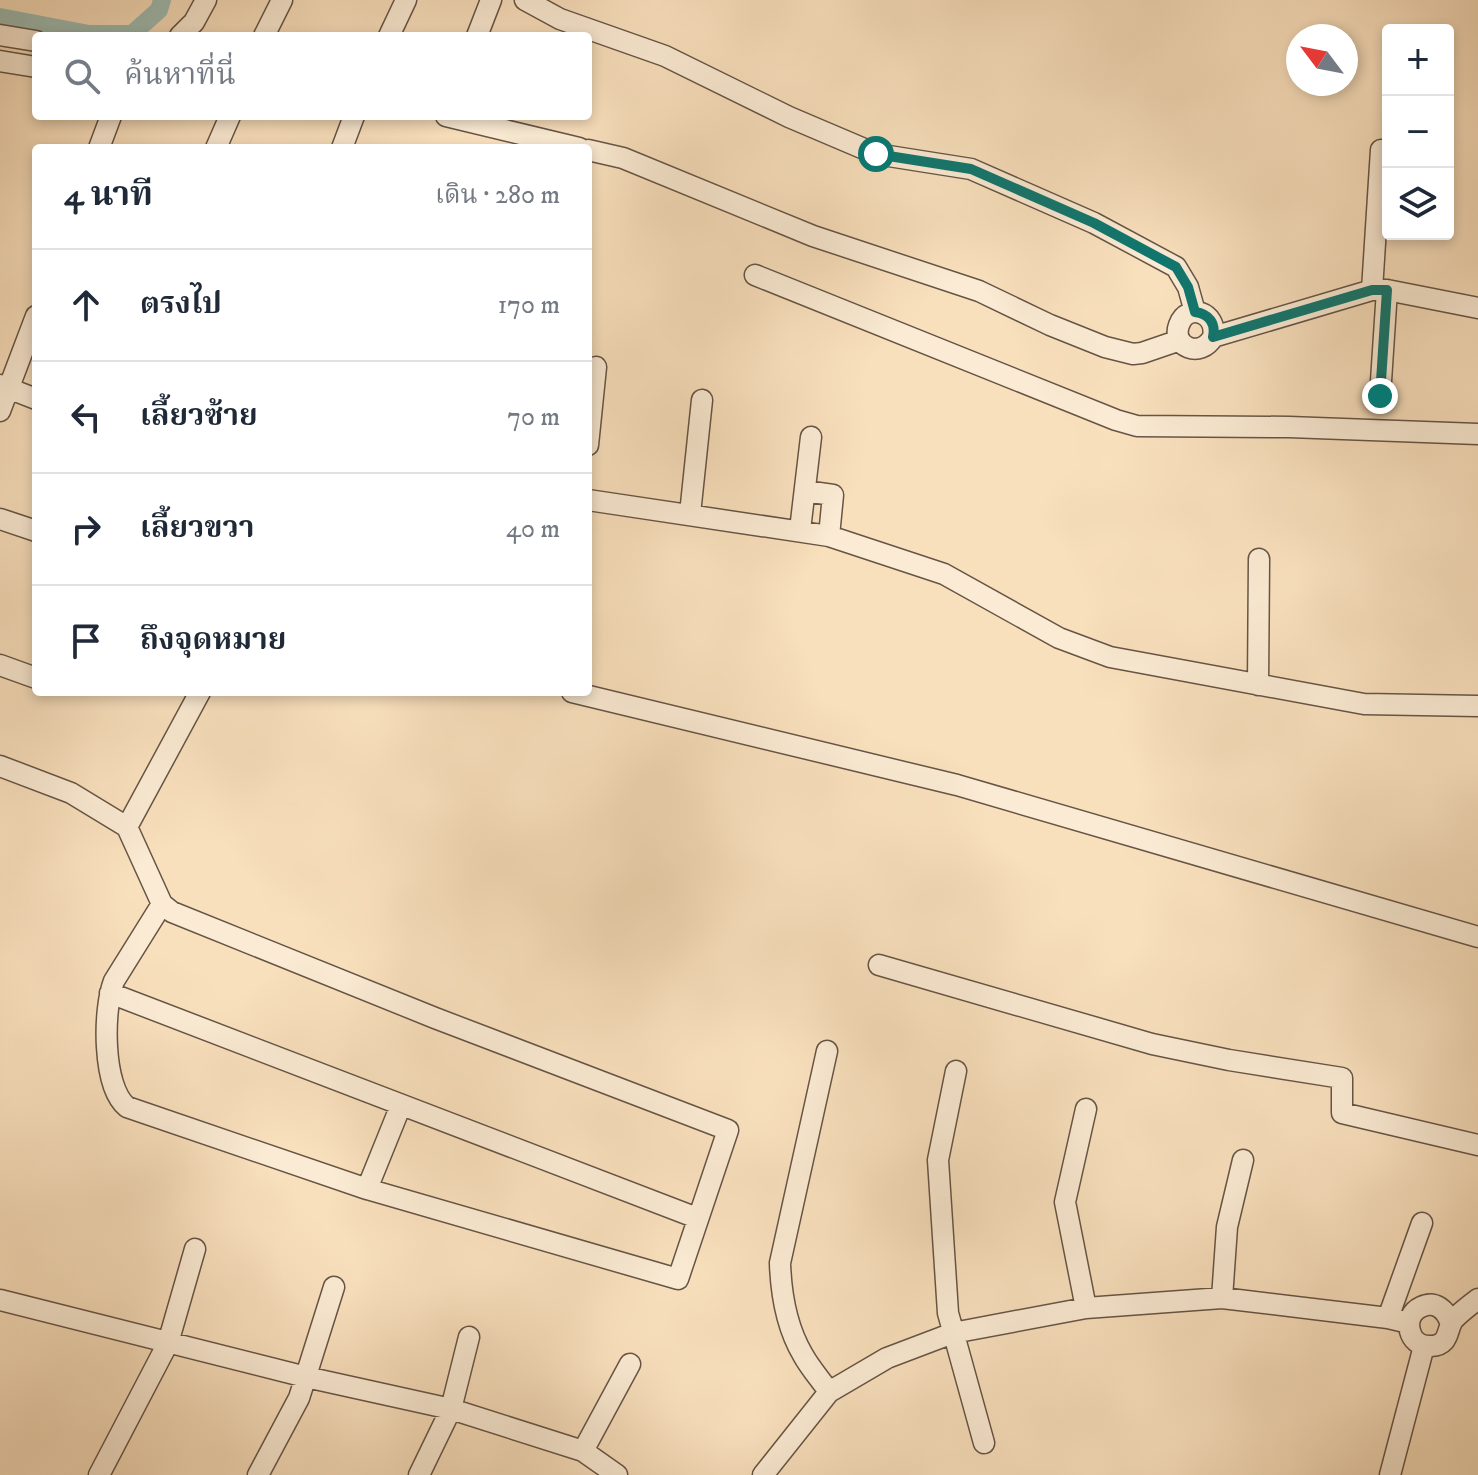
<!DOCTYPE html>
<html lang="th">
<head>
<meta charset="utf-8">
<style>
  :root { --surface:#fff; --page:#f6f6f7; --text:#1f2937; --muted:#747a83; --line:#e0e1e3 }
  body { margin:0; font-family:"IM FELL DW Pica","Noto Serif Thai",serif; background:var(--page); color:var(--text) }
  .controls { position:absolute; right:24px; top:24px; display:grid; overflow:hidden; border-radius:8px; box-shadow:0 4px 12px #0003 }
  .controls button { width:72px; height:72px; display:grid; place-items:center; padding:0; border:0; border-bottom:2px solid var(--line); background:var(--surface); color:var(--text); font:40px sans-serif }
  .compass { position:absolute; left:1286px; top:24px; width:72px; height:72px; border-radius:50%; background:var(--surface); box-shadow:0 4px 12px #0003; rotate:302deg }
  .stop { position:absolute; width:24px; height:24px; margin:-18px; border:6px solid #0f766e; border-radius:50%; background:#fff }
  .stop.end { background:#0f766e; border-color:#fff; box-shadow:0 2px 8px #0008 }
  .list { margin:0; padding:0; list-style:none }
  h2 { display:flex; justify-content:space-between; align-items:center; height:104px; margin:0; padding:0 32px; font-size:34px }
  h2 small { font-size:26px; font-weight:400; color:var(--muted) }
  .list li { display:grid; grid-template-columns:52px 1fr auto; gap:24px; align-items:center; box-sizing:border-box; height:112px; padding:0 32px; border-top:2px solid var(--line) }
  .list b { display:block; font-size:30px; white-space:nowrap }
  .list em { font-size:26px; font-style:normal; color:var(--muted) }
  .icon { flex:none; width:44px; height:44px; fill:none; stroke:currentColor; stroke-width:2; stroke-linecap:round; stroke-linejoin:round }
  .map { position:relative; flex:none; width:1478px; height:1475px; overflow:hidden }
  .search { position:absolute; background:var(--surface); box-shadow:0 4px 12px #0003; left:32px; top:32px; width:560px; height:88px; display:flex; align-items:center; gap:20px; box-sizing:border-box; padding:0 28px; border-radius:8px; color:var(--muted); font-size:30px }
  .panel { position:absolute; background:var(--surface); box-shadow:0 4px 12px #0003; left:32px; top:144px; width:560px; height:552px; border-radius:8px }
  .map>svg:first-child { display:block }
</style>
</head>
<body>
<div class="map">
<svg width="1478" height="1475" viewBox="0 0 1478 1475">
  <rect width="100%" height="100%" fill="#f9e0bd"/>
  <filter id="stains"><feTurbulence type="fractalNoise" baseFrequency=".0025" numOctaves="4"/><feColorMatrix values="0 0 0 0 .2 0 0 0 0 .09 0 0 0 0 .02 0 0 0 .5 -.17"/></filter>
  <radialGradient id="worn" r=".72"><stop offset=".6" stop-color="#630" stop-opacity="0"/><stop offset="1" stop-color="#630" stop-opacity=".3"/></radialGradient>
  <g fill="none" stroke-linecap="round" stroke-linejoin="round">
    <path stroke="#9ebdb4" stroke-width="18" d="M0,17L89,34H132L159,10L162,0"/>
    <g stroke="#665445" stroke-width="23">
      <path id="minor" d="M525,0L560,19L665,56L789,117L876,154L971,169L1094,223L1176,267L1188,287L1195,312
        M0,35L36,41
        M180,36L194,22L206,0
        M264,36L282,0
        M389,36L406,0
        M477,36L491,0
        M0,61L36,67
        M446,116L579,148
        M99,148L111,116
        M216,148L230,116
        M342,148L354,116
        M588,150L623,158L813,236L979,291L1050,325L1105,347L1133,354L1142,353L1180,340
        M755,275L1116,420L1137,426L1289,427L1478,434
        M1372,290L1381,150
        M1213,337C1218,312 1187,302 1179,325C1171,347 1201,359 1213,337L1372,290H1387L1478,308
        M0,385L36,399
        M1380,396L1387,290
        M0,411L36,316
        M588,445L596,367
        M805,491L833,495L829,536
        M588,500L829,536L944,574L1059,638L1110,657L1364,704L1478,706
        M690,514L702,400
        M0,519L36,531
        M800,530L811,437
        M0,665L36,678
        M1258,685L1259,559
        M572,692L957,785L1478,937
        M0,766L71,793L127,827L162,904L172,912L435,1018L728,1130L678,1279L367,1189L127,1107C102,1087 103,1009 114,981L162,904
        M127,827L200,692
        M879,965L1152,1044L1229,1060L1342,1078V1113L1478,1145
        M110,993L697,1218
        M827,1051L780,1263C781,1294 787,1328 803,1355C810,1368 821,1380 829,1392
        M956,1071L938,1160L948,1313L984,1443
        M367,1189L401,1105
        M1222,1298L1227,1227L1243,1160
        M0,1300L306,1377L451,1409L583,1451L617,1475
        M1086,1308L1065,1202L1086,1109
        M1388,1318L1422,1223
        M1450,1322C1446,1310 1435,1300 1421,1307C1401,1316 1408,1348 1431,1346C1451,1345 1446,1328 1454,1319C1461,1312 1470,1305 1478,1299
        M583,1451L630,1364
        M99,1475L168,1343L195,1249
        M258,1475L299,1398L334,1287
        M419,1475L451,1409L469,1337
        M763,1475L829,1392L887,1358L953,1333L1086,1308L1222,1298L1388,1318L1409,1323
        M1390,1475L1424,1346"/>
    </g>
    <use href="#minor" stroke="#fbebd4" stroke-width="20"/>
  </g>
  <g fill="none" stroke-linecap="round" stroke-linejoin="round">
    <path stroke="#0f766e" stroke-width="10" d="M876,154L971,169L1094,223L1176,267L1188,287L1195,312C1209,314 1216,323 1213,337L1372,290H1387L1380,396"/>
  </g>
  <rect width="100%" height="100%" filter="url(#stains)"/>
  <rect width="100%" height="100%" fill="url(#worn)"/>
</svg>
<div class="controls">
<button>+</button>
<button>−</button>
<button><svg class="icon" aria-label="layers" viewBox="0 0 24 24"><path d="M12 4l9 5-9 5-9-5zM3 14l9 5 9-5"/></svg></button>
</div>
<svg class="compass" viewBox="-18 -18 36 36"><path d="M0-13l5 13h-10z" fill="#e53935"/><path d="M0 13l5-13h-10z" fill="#747a83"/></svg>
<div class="stop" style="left:876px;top:154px"></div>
<div class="stop end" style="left:1380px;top:396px"></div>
<div class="search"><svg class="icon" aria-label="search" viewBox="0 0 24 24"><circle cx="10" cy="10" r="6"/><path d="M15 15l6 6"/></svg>ค้นหาที่นี่</div>
<section class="panel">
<h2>4 นาที<small>เดิน · 280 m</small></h2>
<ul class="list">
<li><svg class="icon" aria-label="ahead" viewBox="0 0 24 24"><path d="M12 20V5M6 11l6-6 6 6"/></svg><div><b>ตรงไป</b></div><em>170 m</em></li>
<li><svg class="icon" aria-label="left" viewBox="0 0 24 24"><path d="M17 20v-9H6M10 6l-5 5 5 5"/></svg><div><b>เลี้ยวซ้าย</b></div><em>70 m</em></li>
<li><svg class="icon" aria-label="right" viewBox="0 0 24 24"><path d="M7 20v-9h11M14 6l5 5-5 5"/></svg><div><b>เลี้ยวขวา</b></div><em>40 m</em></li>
<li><svg class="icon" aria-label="arrive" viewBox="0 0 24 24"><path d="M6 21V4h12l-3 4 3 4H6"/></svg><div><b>ถึงจุดหมาย</b></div></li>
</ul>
</section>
</div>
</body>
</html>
